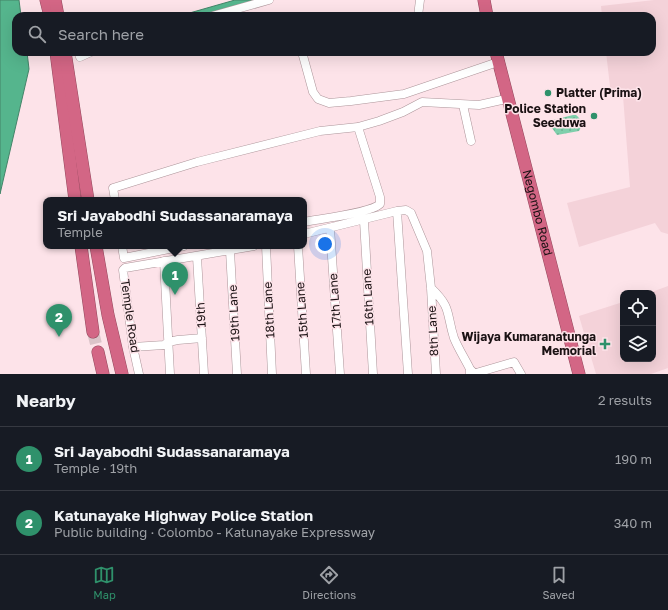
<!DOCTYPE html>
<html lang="en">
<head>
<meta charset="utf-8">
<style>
  :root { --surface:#171b24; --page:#242831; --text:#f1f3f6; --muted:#9ea1a6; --line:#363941; --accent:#2f916b }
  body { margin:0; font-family:"Golos Text",sans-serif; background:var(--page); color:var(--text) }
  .controls { position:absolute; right:12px; bottom:12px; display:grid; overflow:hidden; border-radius:8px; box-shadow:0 4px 16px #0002 }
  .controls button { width:36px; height:36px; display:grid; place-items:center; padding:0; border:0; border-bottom:1px solid var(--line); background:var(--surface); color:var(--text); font:20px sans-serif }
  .you { position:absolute; left:325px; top:244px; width:14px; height:14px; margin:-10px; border:3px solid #fff; border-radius:50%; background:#1a73e8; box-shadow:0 0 0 6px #1a73e833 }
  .badge { display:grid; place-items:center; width:26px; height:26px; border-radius:50%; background:var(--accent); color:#fff; font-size:13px; font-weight:700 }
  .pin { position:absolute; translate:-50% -33px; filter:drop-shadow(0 1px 2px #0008) }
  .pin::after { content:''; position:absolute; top:21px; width:14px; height:12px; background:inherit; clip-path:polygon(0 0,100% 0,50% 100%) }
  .popup { position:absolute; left:43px; top:197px; width:264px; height:52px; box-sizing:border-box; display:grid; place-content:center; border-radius:8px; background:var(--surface); filter:drop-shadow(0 1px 3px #0005); font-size:13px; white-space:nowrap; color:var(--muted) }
  .popup b { font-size:15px; color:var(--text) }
  .popup::after { content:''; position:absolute; left:50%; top:100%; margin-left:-8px; border:8px solid transparent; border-top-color:var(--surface) }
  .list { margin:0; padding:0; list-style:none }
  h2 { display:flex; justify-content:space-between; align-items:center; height:52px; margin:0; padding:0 16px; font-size:17px }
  h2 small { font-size:13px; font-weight:400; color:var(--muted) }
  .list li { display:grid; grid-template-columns:26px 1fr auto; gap:12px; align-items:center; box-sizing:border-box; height:64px; padding:0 16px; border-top:1px solid var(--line) }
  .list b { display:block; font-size:15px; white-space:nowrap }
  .list p { margin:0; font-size:13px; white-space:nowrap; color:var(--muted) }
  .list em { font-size:13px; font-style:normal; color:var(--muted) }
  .icon { flex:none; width:22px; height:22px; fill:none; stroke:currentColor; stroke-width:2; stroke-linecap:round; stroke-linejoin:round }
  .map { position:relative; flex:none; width:668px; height:374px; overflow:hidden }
  .search { position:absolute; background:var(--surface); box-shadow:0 4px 16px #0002; left:12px; right:12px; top:12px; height:44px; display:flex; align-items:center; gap:10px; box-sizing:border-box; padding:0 14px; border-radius:12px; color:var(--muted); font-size:15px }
  .sheet { height:180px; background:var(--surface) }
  nav { display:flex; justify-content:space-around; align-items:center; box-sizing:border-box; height:56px; border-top:1px solid var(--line); background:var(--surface); font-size:11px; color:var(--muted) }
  nav a { display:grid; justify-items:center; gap:2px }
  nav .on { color:var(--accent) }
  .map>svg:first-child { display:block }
</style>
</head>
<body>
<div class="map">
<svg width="668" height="374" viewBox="0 0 668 374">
  <defs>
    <pattern id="grass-dots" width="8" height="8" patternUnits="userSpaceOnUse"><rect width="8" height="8" fill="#7ecfab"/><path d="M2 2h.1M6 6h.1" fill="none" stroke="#6cb192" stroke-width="1.8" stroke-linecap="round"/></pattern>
  </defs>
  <rect width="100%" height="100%" fill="#fde3e9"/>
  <path fill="#f4d2d9" d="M654,0H668V234L661,232L655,223L579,247L567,203L630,187L623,96L611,95L606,52H652V16H602L601,6Z
    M668,286V368L651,374H596L579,316L623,302V359H653V293H649Z"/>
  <path fill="url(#grass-dots)" d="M573,115H576C581,119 583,125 579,131L557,135L552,128L553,120Z"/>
  <path fill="#55b58d" stroke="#448469" d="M0,0H19L21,16H16V52H27L29,69L0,194Z
    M235,0H262L205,16H179Z"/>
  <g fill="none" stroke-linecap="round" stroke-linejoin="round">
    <path stroke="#dbc4c9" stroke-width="12" stroke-dasharray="12 6" stroke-linecap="butt" d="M93,332L98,352"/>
    <g stroke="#ad959a" stroke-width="9">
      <path id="minor" d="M212,16L269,0
        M418,16L420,0
        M302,52L313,92L318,99L329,103L351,101L404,94L498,62
        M80,57L91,52
        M463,105L471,141
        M115,200L113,188L197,162L320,131L358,127L379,121L403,112L422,102L479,105L506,99
        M397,211L408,374
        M364,221L373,374
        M304,222C319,219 371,213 380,204V197L358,127
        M330,228L340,374
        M304,234L397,211L406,210L411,213L427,251L431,288L436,374
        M122,246L124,258L184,246
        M266,246L272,374
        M298,246L306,374
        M230,251L237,374
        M197,257L204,374
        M164,261L170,374
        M431,288C452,308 446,313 454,338C458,348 465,359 470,369V374
        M133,347L164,345L168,342L178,340L202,338
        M470,369L473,372L476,373L514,362L521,374
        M139,374L133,347L123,270L125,268L254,246"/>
    </g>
    <g stroke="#93495d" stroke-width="13">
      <g id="highway">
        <path d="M46,0L50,16"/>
        <path d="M55,0L58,16"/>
        <path d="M484,0L487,16"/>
        <path d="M56,52L75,200"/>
        <path d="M65,52L88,200"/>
        <path id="s1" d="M496,52L579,374"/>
        <path d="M81,246L93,332"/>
        <path d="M96,246L108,315L122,374"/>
        <path d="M98,352L103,374"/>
      </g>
    </g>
    <use href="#minor" stroke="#fff" stroke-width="8"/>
    <use href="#highway" stroke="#d36685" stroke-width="12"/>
  </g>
  <g fill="#2f916b" stroke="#fde3e9" stroke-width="1.5">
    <circle cx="548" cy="93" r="4"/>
    <circle cx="594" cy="116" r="4"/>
    <path d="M603 338h4v4h4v4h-4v4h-4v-4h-4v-4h4z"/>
  </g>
  <g text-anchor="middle" stroke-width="3" stroke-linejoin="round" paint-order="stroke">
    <g font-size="12" font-weight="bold" fill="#1b1214" stroke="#fde3e9" text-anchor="end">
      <text x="556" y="97" text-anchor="start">Platter (Prima)</text>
      <text x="586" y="113">Police Station<tspan x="586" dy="14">Seeduwa</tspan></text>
      <text x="596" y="341">Wijaya Kumaranatunga<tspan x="596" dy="14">Memorial</tspan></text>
    </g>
    <g font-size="12" fill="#1b1214" stroke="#fde3e9">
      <text dy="4" stroke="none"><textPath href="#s1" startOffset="166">Negombo Road</textPath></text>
      <text transform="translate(368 297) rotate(-93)" y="4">16th Lane</text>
      <text transform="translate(335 301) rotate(-94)" y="4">17th Lane</text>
      <text transform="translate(269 310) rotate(-93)" y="4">18th Lane</text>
      <text transform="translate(302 310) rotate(-94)" y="4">15th Lane</text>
      <text transform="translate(234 313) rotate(-93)" y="4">19th Lane</text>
      <text transform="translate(201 315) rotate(-93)" y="4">19th</text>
      <text transform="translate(130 316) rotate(82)" y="4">Temple Road</text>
      <text transform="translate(433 331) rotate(-93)" y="4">8th Lane</text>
    </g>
  </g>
</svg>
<div class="controls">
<button><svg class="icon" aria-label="locate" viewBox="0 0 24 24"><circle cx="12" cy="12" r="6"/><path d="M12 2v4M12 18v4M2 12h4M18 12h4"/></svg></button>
<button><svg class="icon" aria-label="layers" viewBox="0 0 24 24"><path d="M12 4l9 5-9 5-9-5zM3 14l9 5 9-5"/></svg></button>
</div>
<div class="you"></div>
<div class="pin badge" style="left:175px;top:295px">1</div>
<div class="popup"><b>Sri Jayabodhi Sudassanaramaya</b>Temple</div>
<div class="pin badge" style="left:59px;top:337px">2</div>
<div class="search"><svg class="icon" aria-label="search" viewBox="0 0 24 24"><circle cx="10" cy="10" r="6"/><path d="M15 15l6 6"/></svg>Search here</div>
</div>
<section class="sheet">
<h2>Nearby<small>2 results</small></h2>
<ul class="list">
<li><span class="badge">1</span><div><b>Sri Jayabodhi Sudassanaramaya</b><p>Temple · 19th</p></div><em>190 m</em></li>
<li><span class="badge">2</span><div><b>Katunayake Highway Police Station</b><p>Public building · Colombo - Katunayake Expressway</p></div><em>340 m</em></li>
</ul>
</section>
<nav>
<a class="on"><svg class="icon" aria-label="map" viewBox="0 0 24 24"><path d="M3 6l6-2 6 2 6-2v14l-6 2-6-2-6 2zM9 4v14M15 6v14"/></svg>Map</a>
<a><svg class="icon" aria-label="directions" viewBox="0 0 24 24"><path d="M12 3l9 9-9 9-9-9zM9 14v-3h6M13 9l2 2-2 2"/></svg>Directions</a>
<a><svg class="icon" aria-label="saved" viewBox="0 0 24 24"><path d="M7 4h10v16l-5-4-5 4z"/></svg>Saved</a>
</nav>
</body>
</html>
